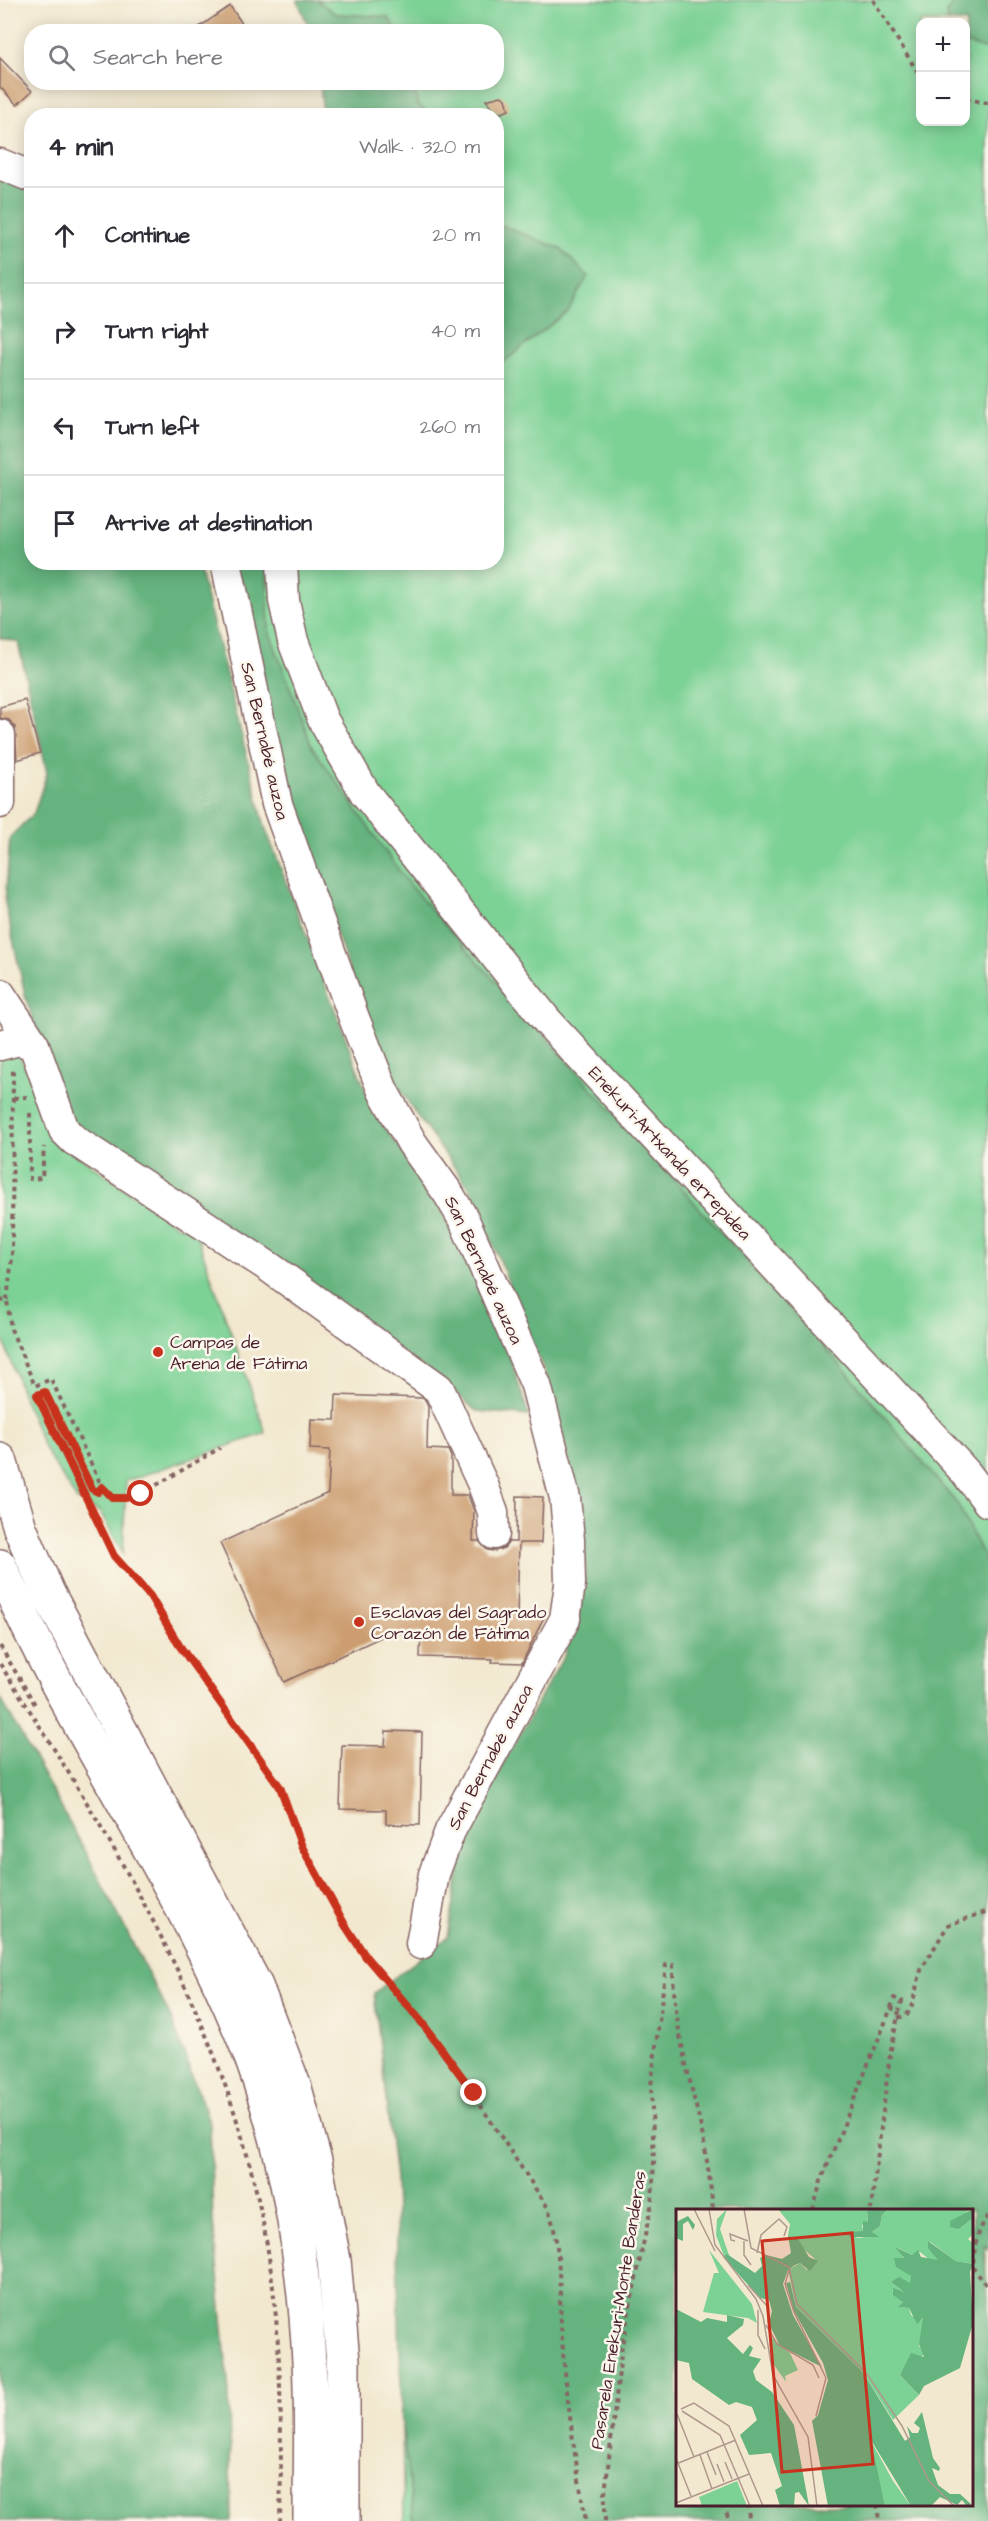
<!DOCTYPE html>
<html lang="en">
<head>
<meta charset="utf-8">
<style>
  :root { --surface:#fff; --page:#f7f7f7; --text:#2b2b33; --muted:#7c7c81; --line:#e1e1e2 }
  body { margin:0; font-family:"Architects Daughter",sans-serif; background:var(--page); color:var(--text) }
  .controls { position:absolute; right:18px; top:18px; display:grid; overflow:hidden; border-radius:12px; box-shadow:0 3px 15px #0003 }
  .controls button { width:54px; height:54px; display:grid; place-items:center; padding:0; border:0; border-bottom:2px solid var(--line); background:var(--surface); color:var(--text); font:30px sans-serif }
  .stop { position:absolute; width:18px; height:18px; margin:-14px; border:4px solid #c8321e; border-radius:50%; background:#fff }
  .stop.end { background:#c8321e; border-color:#fff; box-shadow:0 2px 6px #0008 }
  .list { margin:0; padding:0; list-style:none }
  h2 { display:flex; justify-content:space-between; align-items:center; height:78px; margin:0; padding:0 24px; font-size:26px }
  h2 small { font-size:20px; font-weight:400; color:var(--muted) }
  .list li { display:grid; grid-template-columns:39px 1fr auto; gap:18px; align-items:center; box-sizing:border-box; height:96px; padding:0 24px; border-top:2px solid var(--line) }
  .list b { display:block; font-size:22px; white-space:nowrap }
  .list em { font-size:20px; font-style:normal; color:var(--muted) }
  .icon { flex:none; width:33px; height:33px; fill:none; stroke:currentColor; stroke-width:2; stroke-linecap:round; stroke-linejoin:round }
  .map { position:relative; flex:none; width:988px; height:2521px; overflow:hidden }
  .search { position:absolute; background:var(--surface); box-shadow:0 3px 15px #0003; left:24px; top:24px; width:480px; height:66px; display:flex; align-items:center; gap:15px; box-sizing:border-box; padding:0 21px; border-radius:24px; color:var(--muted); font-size:22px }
  .panel { position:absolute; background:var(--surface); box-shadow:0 3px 15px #0003; left:24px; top:108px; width:480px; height:462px; border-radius:24px }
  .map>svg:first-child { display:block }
</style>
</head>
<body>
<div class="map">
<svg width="988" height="2521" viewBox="0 0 988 2521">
  <rect width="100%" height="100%" fill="#fbf7ec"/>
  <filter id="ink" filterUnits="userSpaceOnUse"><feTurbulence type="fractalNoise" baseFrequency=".0167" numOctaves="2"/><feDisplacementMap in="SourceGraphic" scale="12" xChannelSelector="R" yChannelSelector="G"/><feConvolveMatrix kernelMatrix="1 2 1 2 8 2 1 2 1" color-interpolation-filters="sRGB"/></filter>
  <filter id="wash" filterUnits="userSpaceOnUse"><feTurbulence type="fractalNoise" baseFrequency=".008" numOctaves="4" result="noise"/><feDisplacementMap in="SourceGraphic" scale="24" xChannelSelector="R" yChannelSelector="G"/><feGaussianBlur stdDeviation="1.35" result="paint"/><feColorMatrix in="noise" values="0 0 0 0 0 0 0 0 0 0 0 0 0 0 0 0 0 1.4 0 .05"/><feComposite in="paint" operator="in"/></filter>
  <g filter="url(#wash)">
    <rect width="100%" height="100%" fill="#f2e8cf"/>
    <path fill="#7cd195" stroke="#637860" stroke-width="1.5" d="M317,0H956L946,13L948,22H920V122H966V43L988,50V1566L958,1505L851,1377L409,885L312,747L269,631L266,563L496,562L497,367L568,311L497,223L496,116L431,115L417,104L415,83L496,82V32L397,31L388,17L336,14Z
      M17,1050L57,1140L177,1226L184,1227L197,1236L266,1433L126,1481L123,1554L101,1513L76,1499L45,1450L25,1402L0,1331V1063L4,1052Z
      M402,2427L414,2521H404Z"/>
    <path fill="#65b37e" stroke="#586954" stroke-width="1.5" fill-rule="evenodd" d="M297,0H317L336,14L388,17L397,31H311Z
      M956,0H988V50L966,43V22H948L946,13Z
      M320,83H415L417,104L431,115H323Z
      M31,154L32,562L200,563L201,576L265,827L374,1112L438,1203L504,1338L529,1416L476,1411L438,1377L71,1130L26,999L5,903L10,837L34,813L47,773L18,642L0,638V166Z
      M496,223L561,249L588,276L568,311L497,367Z
      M234,563H266L269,631L312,747L409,885L851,1377L958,1505L988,1566V2250L984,2245L988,2299V2521H414L402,2427L395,2179L374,1993L448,1937L466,1829L565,1654L586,1571L569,1460L546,1376L471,1190L417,1116L381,1058L285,791ZM678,2210H972V2504H678Z
      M0,1697L86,1852L171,2018L210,2124L213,2221L229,2394L231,2521H0Z"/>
    <g id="blocks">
      <path fill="#cc9d70" d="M230,6L248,32H192Z
        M0,58L32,91L17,105L0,87Z
        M501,96L506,99L509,110L502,113L495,112L486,100Z
        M25,700L40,753L17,760L15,727L9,720L0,718V707Z
        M336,1395L422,1398L425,1400L428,1407L427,1449L448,1450L451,1457V1495H468L474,1511L473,1541H479L487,1550L495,1551L504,1548L509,1542H516L517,1496L543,1497L541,1543H519L517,1616L544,1617L522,1663L492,1662L493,1659L420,1657L421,1633H390L284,1682L220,1543L328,1493L330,1450L310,1449L311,1419L335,1420Z
        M386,1731L422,1732L420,1825L386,1824V1810L340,1809L342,1745L385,1746Z"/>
    </g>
  </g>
  <g filter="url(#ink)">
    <use href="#blocks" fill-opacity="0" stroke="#856564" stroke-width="1.5"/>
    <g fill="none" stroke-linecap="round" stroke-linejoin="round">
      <g stroke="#856564" stroke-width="33">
        <path id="minor" d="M0,164L32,177
          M226,562L277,804L354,1018L383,1091L412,1143L448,1193L464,1220L536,1385L565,1498L569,1540L570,1584L565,1619L450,1831L434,1874L421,1944
          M282,562L284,601L293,641L323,720L365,793L548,1022L926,1429L966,1473L988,1502
          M0,735V803
          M0,994L34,1045L64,1130L74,1140L269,1267L439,1389L483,1485L493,1512L494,1534
          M0,1045L19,1040L34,1045"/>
      </g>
      <g stroke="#856564" stroke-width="36">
        <path id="major" d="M0,1460L20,1528L48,1593L256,1986L295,2088L315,2161L334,2260L343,2361V2521
          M0,1566C73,1736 186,1886 252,2060C287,2156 304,2260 309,2362C312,2415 310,2468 310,2521"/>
      </g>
      <path stroke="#856564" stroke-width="4" stroke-dasharray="4.5 4.5" stroke-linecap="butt" d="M873,0L920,76
        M966,99L988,103
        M14,1098L27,1097
        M30,1113V1179L42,1178L44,1147
        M7,1300L12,1258L13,1067
        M0,1301L7,1300L11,1329L35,1386L51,1379L102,1487L113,1498H126L141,1494L220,1448
        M102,1487L97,1492L91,1489L45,1392L37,1395L114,1556L150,1596L179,1645L280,1787L301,1847L345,1925L366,1957L448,2056L548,2208C563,2250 558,2295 562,2339C567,2400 575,2461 586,2521
        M0,1646L36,1706
        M0,1664C115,1843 229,2027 266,2239C282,2332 282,2428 280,2521
        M891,2008L894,1998L902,2001L899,2010
        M898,2018L907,2015L912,2005L921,1970L948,1925L988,1911
        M813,2210L821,2181L891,2008L899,2011L890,2054L871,2210
        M988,2216C976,2233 974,2248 973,2268L988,2287
        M724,2504L729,2521
        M748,2504L749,2521
        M877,2504L879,2521
        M605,2521V2493L622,2345L652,2202L654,2161L651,2086L666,1965H673C673,2019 687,2068 699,2119C706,2149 710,2180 713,2210"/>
      <use href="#minor" stroke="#fff" stroke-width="30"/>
      <use href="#major" stroke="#fff" stroke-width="33"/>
    </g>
  </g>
  <g fill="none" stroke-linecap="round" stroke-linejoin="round" filter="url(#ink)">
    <path stroke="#c8321e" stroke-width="8" d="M141,1494L126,1498H113L102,1487L98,1492L92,1489L45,1392L37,1395L114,1556L150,1596L179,1645L280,1787L302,1847L345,1925L366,1957L420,2020L474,2093"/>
  </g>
  <g fill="#c8321e" stroke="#fbf7ec" stroke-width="2">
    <circle cx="158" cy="1352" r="6"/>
    <circle cx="359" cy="1622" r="6"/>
  </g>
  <g text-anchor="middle" stroke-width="5" stroke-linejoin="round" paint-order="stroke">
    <g font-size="18" fill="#4a1f2b" stroke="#fbf7ec">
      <text transform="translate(265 741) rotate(77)" y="6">San Bernabé auzoa</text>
      <text transform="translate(670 1153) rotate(47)" y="6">Enekuri-Artxanda errepidea</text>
      <text transform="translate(484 1270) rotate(65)" y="6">San Bernabé auzoa</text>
      <text transform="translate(490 1757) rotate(-62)" y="6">San Bernabé auzoa</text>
      <text transform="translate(618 2310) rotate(-81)" y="6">Pasarela Enekuri-Monte Banderas</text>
    </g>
    <g font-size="18" fill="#4a1f2b" stroke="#fbf7ec" text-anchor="start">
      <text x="170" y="1348">Campas de<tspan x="170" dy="21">Arena de Fátima</tspan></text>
      <text x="371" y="1618">Esclavas del Sagrado<tspan x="371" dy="21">Corazón de Fátima</tspan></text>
    </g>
  </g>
  <g transform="translate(676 2209)">
    <rect width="297" height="297" fill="#f2e8cf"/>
    <path d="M51,0L44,20L54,49L48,47L40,26L41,10ZM102,0H191L192,14L186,16L187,22L173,25L182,29L199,27L196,23L204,17L206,6L212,0H294L285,8L283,20L297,9V25L292,30L297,34V55L280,52L253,32L262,51L255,52L244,43L236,46L222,39L228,50L224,60L235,64V76L225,70L215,73L228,83L216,81L227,93L223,98L233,99L235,106L244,112L248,109L243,137L248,144L245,149L235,147L224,166L243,186L217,211L186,162L120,98L112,61L124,54L131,61L139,50L112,27L114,15ZM33,41L76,95L81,114L72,109L27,103L38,64H43ZM95,128L114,144L122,161L109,167L110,173L96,153ZM194,230L217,272L235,297H209ZM61,272L71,297H26L23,288Z" fill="#7cd195"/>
    <path d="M191,0H212L206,6L204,17L196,23L203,28H173L174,23L187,22V12L192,13ZM297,0V9L283,20L274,18V12ZM12,7L19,16L17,21L12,12L7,15V32L0,29V13ZM112,27L122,30L133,48L142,52L134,62L124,54L119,56L112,61L107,75L117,106L146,158L104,137L93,115L96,102L93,91L84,89L47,48L51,45L79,64L86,57L84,49L90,46L106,50L115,44ZM252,32L280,52L297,55L294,63L297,114L284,159L248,177L243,186L224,166L235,144L248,148L243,135L247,109L241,115L233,99L222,98L227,93L217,86V79L228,83L215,73L223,68L234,74L235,67L220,58L218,49H228L219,38L236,46L242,41L245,48L262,51L252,39ZM114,73L120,98L186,162L229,232L234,228L231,217L236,224H242L244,219L238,214L246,203L257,249L264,259L263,262L256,259L262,276L274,285H284L295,295L291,297L286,291L281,296L264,288L255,297H235L195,231L209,297H152L136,212L142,206L152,171L147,154L118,102L110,74ZM0,100L25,113L31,109L51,113V106L68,110L67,116L51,129L67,145L74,136L77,139L73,147L85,150L77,162L80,171L96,183L118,216L133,297L123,283L119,284L118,297H104L99,281L106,277L95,244L73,246L64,226L81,211L76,198L60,193L53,196L16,170L13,154L0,151Z" fill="#65b37e"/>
    <path fill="none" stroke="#af988d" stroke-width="1.5" d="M18,0L39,42M33,0L39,36L80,90L87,107L97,166L132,228L141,297M68,0L75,39L113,58L121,95L191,165L226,217L253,272L278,297M59,32L55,31L54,25L72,32M68,32V46L75,56M81,44L85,26L103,10L111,18L108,27M113,61L109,75L118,103L150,169L140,207M72,76L91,97L93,120M82,101V126L89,140M90,116L101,135L137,156L143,169M5,200L18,194L53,217L87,297M6,202L44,226L74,297M1,205L18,248M31,243L40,266M24,246L36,280M0,249L15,287M49,253L56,270M0,255L60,231M41,255L48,273M0,294L73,265"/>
    <path fill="#c8321e" fill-opacity="0.15" stroke="#c8321e" stroke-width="3" d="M176,24L197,255L106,263L86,32Z"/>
    <rect width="297" height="297" fill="none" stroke="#4a1f2b" stroke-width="3"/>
  </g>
</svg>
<div class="controls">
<button>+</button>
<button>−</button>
</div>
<div class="stop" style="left:141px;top:1494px"></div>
<div class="stop end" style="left:474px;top:2093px"></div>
<div class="search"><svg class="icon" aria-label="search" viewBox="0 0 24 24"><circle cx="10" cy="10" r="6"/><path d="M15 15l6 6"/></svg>Search here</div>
<section class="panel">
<h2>4 min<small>Walk · 320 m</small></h2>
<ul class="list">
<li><svg class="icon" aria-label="ahead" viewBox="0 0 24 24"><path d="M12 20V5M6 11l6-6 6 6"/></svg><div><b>Continue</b></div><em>20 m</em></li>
<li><svg class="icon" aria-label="right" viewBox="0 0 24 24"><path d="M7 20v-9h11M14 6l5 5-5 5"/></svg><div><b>Turn right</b></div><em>40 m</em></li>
<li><svg class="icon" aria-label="left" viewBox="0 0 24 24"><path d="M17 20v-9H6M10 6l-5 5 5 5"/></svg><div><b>Turn left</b></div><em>260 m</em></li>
<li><svg class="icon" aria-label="arrive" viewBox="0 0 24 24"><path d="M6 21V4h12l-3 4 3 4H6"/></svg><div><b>Arrive at destination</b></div></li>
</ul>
</section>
</div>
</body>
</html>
